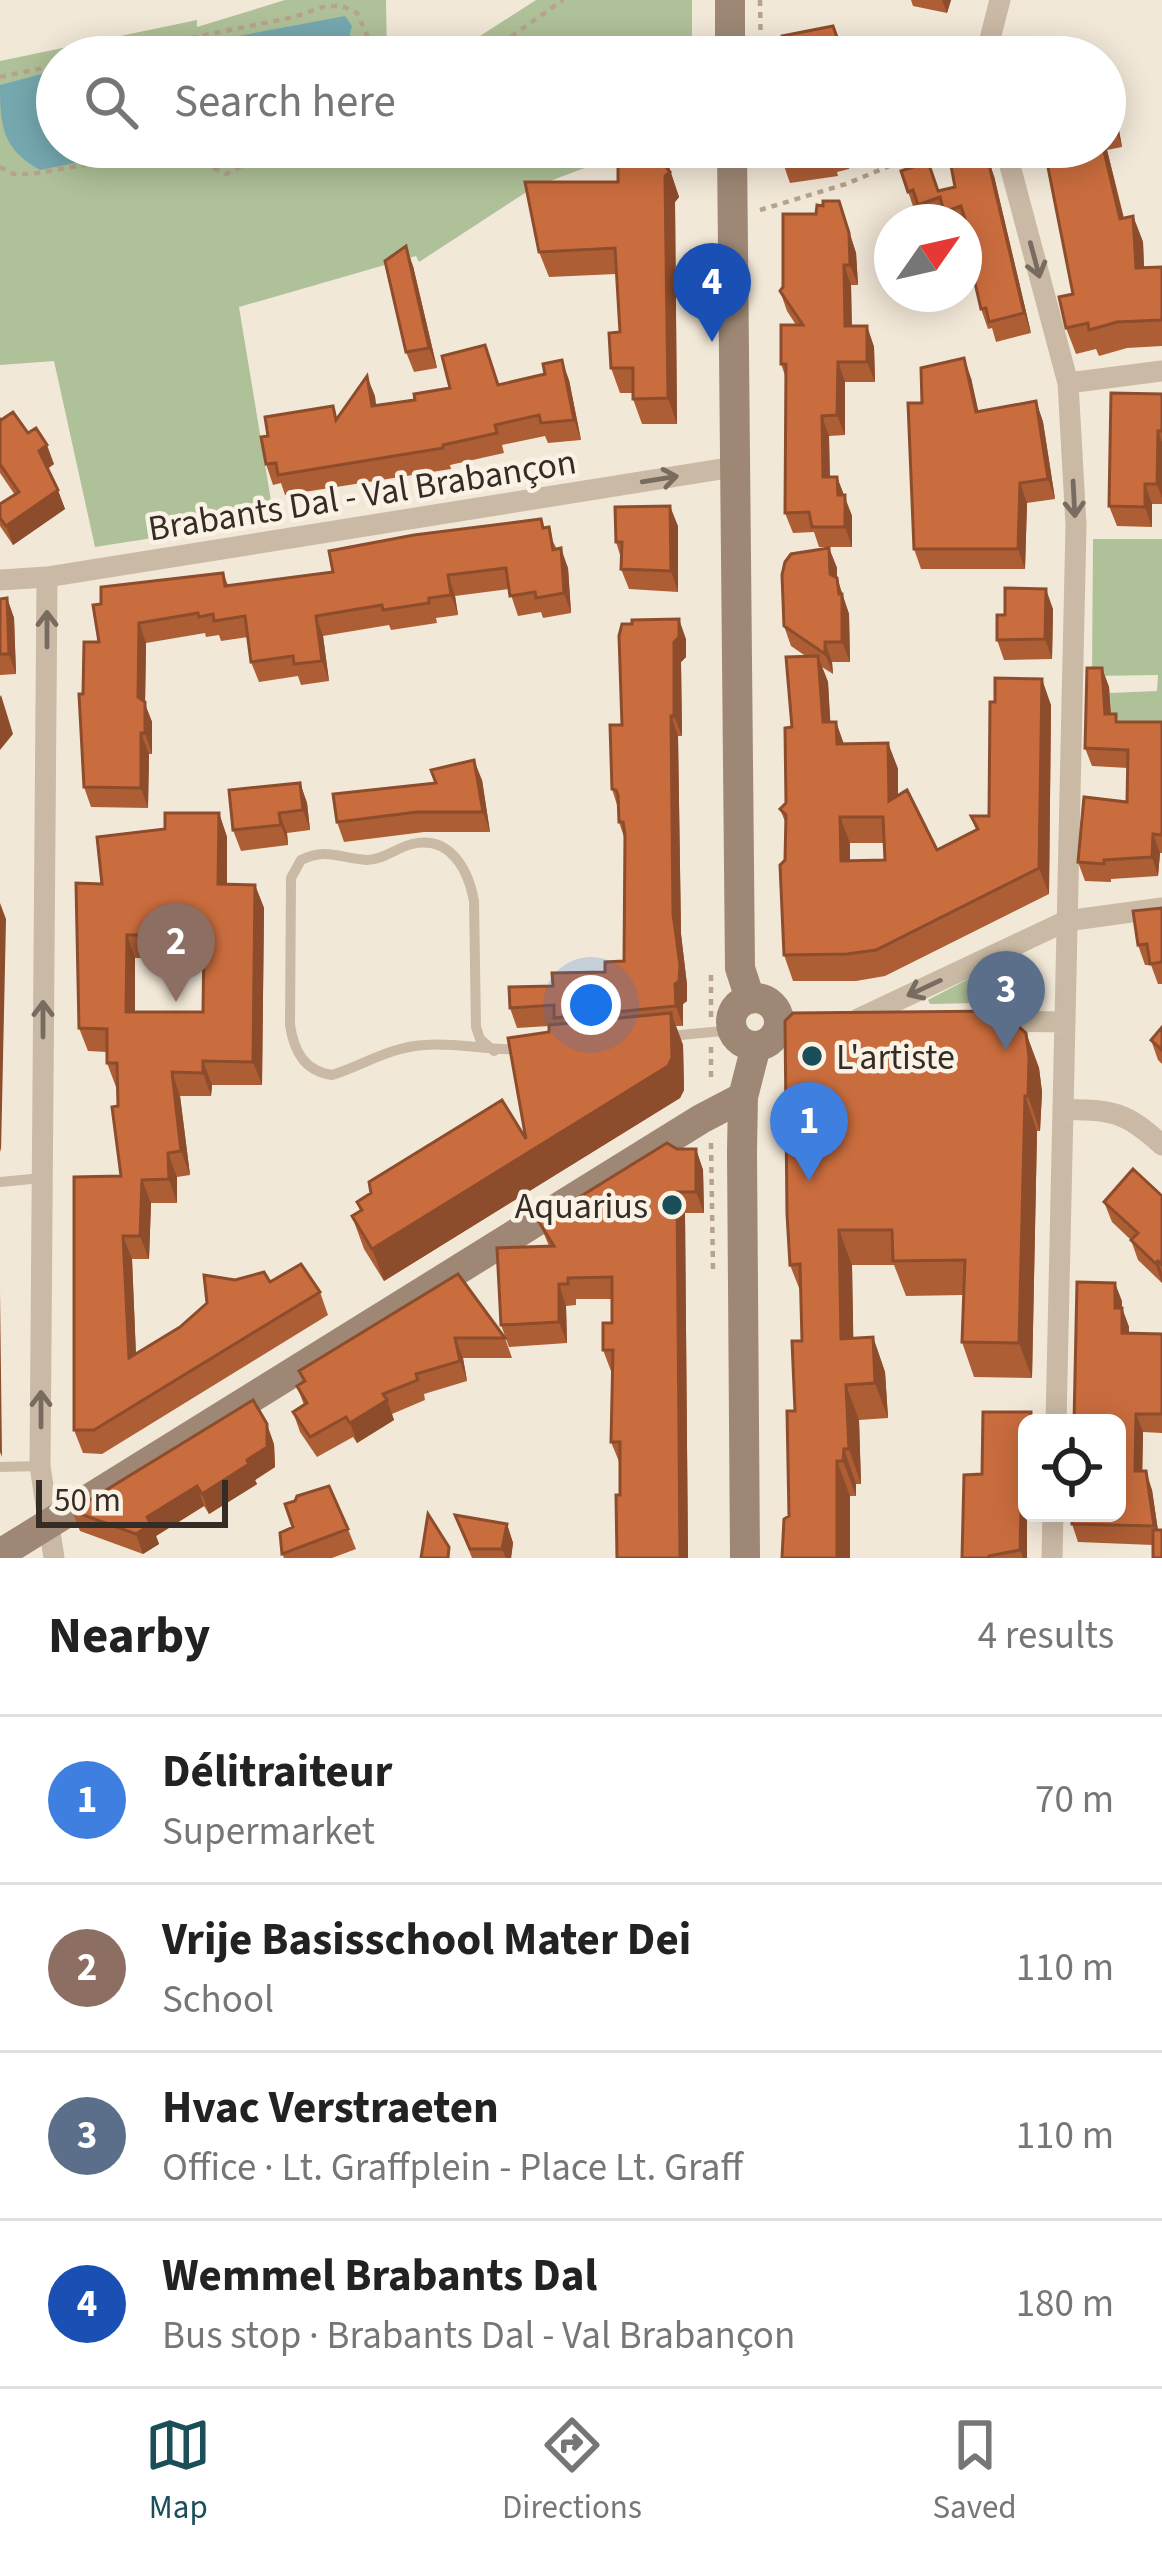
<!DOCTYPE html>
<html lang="en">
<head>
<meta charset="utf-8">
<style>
  :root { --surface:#fff; --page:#f2f2f2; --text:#222; --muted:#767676; --line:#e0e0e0; --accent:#1a4e58 }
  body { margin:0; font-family:"Source Sans 3",sans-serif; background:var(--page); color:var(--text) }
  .controls { position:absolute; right:36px; bottom:36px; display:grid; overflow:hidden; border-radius:18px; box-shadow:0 6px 30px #0003 }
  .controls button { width:108px; height:108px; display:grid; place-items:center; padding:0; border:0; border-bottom:3px solid var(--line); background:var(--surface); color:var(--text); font:60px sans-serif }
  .compass { position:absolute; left:874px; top:204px; width:108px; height:108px; border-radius:50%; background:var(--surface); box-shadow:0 6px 30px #0003; rotate:56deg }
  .scale { position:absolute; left:36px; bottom:30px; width:192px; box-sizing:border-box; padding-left:12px; border:6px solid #352c26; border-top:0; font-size:33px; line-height:42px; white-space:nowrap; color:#352c26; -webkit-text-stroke:9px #faf2e4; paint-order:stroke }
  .you { position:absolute; left:591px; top:1005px; width:42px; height:42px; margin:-30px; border:9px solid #fff; border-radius:50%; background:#1a73e8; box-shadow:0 0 0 18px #1a73e833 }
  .badge { display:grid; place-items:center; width:78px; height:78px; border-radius:50%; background:var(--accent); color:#fff; font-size:39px; font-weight:700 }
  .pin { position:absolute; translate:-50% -99px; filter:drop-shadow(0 3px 6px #0008) }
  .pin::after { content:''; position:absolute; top:63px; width:42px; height:36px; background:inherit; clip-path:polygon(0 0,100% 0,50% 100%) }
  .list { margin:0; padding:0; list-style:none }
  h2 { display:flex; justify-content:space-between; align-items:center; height:156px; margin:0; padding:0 48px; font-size:51px }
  h2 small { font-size:39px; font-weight:400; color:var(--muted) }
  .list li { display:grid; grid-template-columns:78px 1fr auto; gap:36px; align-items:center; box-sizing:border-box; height:168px; padding:0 48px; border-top:3px solid var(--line) }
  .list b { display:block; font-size:45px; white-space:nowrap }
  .list p { margin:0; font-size:39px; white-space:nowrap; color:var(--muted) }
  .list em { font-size:39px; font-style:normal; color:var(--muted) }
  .icon { flex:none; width:66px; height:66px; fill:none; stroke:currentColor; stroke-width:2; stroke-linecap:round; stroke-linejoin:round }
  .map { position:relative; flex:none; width:1162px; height:1558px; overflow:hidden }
  .search { position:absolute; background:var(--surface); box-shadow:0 6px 30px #0003; left:36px; right:36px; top:36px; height:132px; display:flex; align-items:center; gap:30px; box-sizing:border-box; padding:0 42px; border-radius:66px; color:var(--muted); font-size:45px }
  .sheet { height:828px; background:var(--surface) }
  nav { display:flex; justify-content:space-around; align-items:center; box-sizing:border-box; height:168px; border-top:3px solid var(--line); background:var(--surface); font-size:33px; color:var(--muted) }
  nav a { display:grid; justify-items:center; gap:6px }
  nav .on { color:var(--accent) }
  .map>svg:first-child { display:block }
</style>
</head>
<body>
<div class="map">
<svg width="1162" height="1558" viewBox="0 0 1162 1558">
  <rect width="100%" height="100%" fill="#f2e8d8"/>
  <path fill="#afc198" d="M285,0H386L387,57H57V147H693V150L627,152L534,187L419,262L416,256L239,307L274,519L95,547L54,361L0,365V61L197,20V27Z
    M536,0H692V57H447Z
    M1093,539H1162V741L1111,728L1110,693L1157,691L1158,675L1092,676Z
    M1020,952L1027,957L1026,1002L930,1004L928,1000Z"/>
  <path fill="#76a8b0" d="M345,16L352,26L348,42L351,57H127Z
    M57,70V147H154L40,170C2,149 0,125 0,85Z
    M214,147H270L241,165L229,166L218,159Z"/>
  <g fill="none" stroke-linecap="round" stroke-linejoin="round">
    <path stroke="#b6a38e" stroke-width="4.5" stroke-dasharray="6 6" stroke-linecap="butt" d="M760,0L761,57
      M97,57L294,17L326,6H342L357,13L367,35L368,57
      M482,57L563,0
      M0,77L57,65
      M202,147L215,169L226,174L278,147
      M0,167L13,174H32L186,147
      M760,210L846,184L935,147
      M711,975V1017
      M1005,976L1006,1001
      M711,1047V1083
      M711,1143L713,1269"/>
    <path stroke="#cab9a4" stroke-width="10" d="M670,1036L733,1030
      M494,1051L480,1039L476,1027L474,901C468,869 450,835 412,844C396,848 383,860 367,860C341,859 327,847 301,860L291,878L290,1025C294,1051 304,1071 332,1075C363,1065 391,1047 424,1045C456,1042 487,1051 520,1049
      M0,1182L42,1178
      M0,1467L40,1466"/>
    <path stroke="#cab9a4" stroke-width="21" d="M992,57L990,39L1000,0
      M1005,147L1068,383L1076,525L1056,1423
      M1068,383L1162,371
      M47,577L40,1466L54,1558
      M0,580L47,577L734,467
      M858,1019L1066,921L1162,908
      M988,1021L1065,1022
      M1064,1110C1112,1109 1126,1112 1162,1145
      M1052,1558L1053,1513"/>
    <path stroke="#9e8875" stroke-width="30" d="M730,0V57
      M732,147L740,968L750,999
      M731 1022a24 24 0 1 1 48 0a24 24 0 1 1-48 0Z
      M0,1554L701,1119L743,1097
      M745,1558L742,1151L743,1097L756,1046"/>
  </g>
  <path fill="#ae5e35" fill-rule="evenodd" d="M911,0H951L947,13L913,6Z
    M1109,99L1118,125L1122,147L1107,150L1124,218L1133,216L1143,242L1144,268L1162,267V346L1127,348L1099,356L1096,349L1076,354L1066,328L1105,147V100Z
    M782,147H850L849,169L837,172L838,176L790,183L783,163Z
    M861,147H898L866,159Z
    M665,155L679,197L675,202L677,424H642L633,399V393H620L611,368L620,332L616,274L549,277L539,252L618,182Z
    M901,171L938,191L994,176L1031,333L996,342L992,328L988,329L981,309L973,246L967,226L964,227V222H948L946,217L934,222H925L920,210L915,212Z
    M846,221L856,253L858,285H851L852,326H867L874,347L875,382H845V435L829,436L830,477H837L852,516V547H819L814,532L793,533L785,513L786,378L781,364L796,325L787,311L780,291Z
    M413,266L437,368L414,372L406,352Z
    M367,376L376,405L499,385L569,380L581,440L548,443L545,436L502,445L504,453L450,465L451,469L285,495L281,483L273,485L266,464L268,436L337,417Z
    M971,378L978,411L1036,401L1043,422L1055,499L1027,503L1025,569H921L914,549L922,403Z
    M1162,394V504H1152V527L1117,526L1109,506Z
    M0,419L28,433L54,464L48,468L65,509L13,545L0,526V504L15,495L0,473Z
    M678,526V592L629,589L621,569V558L616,542Z
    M545,528L568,568L571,613L543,618L541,612L518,616L509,589L455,596L458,615L436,618L437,623L391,630L389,625L323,636L329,681L301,685L298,676L259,682L251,662L248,637L221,641L219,635L206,637L205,633L146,643L145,704L152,722V754H149L148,808L91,807L84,787L83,694L99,642L101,604L223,573L228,585L333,572Z
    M829,548L837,568V578L849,614L850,662H832L833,674L822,667L828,682L830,722H836L844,744L888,743L898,769V795L937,850L976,830L971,816H989L1051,705L1049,894L885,976L856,981H793L784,955L786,824L780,809L786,803L792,727L807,657L791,646L784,626ZM850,843H884L885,860L850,861Z
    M7,598L14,618L16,674L0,675V599Z
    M1053,609L1052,659L1004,660L997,640L1005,615Z
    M686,639V657L681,662L682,736H678L681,934L687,985V1001L683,1004V1026H676L683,1045L684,1090L680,1098L384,1281L364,1249L352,1216L360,1211L357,1202L526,1139L549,1026L517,1028L510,1008L553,986L605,972L624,961L625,840L619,822L618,808L612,789L622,725Z
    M1102,668L1109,687L1111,714L1119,722H1162V853H1160L1158,876L1111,879V882L1085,881L1078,862L1127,802L1128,768L1092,766L1085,748Z
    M482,780L490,832H424L344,842L337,822Z
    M300,783L307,803L310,830L287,833L288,845L241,851L233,830Z
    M219,813L227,837V884L255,885L264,908L262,1085H212L211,1096H180L190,1175L177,1177V1203H151L149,1259H132L136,1354L180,1327L235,1280L270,1282L320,1292L328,1315L102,1454L83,1453L74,1430L121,1176L118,1087H116L107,1063V1052L88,1051L79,1028L165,829ZM135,958H204L203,1012H135Z
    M1162,908V984H1158L1151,965H1145L1138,945Z
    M1162,1027V1064L1158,1060L1151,1040Z
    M1026,1033L1039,1068L1042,1092L1040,1131H1037L1032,1378L974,1377L962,1342L963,1295L906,1296L894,1265H852L853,1338L873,1337L885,1372L888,1418L859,1420L861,1484H856V1496H850L789,1516L802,1341L801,1293L790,1265Z
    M677,1149H696L703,1170L704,1213H685L688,1558H617L620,1464L611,1442L613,1371H611L603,1350L612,1323V1299H576V1305L566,1306L567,1343L509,1347L501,1325L549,1246L539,1222Z
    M1162,1196V1283L1138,1260L1131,1240L1112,1222L1104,1202Z
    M458,1274L505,1338L512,1358H463L467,1381L424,1394L425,1400L392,1414L394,1420L357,1443L353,1437L317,1457L300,1432L293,1412L304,1405L297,1386L303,1382L299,1371Z
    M1122,1301V1308L1129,1327V1333L1162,1334V1433L1143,1432L1142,1471L1152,1490L1158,1530L1153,1545L1078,1542L1072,1524Z
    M1031,1412L1035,1423H1027V1558H962L982,1474Z
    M274,1444L275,1467L255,1480L257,1484L209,1514L204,1506L156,1536L159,1544L143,1554L80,1531L72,1511Z
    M455,1515L507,1524L513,1543L511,1558H472Z
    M348,1529L356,1549L332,1558H284L282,1554Z"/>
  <path fill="#8d4c2b" d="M942,0H951L947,13Z
    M1109,99L1118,125L1122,147L1113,120Z
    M1105,143L1107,150L1130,245L1120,219L1103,147Z
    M841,147H850L849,169L841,149Z
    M665,155L679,197L675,202L677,424L668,398Z
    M987,156L994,176L1031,333L1024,313Z
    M839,201L856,253L858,285L850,265Z
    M1133,216L1143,242L1145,294L1136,268Z
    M406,246L413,266L437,368L429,348Z
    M844,265L851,285L852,347L845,326Z
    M867,326L874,347L875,382L867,362Z
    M964,358L971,378L983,432L976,412Z
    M562,360L569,380L581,440L574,420Z
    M838,362L845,382V435L837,415Z
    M367,376L375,396L379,426L372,406Z
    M1036,401L1043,422L1055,499L1048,479Z
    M822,416L829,436L830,497L823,477Z
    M1158,431L1162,442V498L1157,484Z
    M47,445L54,464L46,470L39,451Z
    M837,477L852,516V547L845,527L838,495Z
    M1020,483L1027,503L1025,569L1018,549Z
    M1145,484L1152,504V527L1145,507Z
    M58,490L65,509L13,545L6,526Z
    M670,506L678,526V592L671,571Z
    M561,548L568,568L571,613L564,593Z
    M829,548L837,568V593L830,574Z
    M448,575L455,596L458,615L451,595Z
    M837,578L849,614L850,662L842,642Z
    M1046,589L1053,609L1052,659L1045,639Z
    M7,598L14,618L16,674L9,654Z
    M316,616L323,636L329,681L322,661Z
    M679,619L686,639V657L681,662L682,736L674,716V642Z
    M139,623L146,643L145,704L152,722V754L145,733L138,697Z
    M825,642L832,662L833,674L825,654Z
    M818,656L828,682L832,749L823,722Z
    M1102,668L1109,687L1112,733L1105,714Z
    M1042,679L1051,705L1049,894L1039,868Z
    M1,695L13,734L0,750V697Z
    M671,716L678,736L681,934L687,985V1001L683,1004V1026L676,1006Z
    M836,722L845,748L837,744Z
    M141,733L149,754L148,808L141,788Z
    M888,743L898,769V827L889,801Z
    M474,760L482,780L490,832L483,812Z
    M300,783L307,803L310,830L303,810Z
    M219,813L227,837V908L218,884Z
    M279,813L287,833L288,845L281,825Z
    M840,817L850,843V888L841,861Z
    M1153,834L1160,853L1158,876L1152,857Z
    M255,885L264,908L262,1085L253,1062Z
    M0,903L6,919L1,1152L0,1148Z
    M127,935L135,958V1035L126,1012Z
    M671,1013L683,1045L684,1090L680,1098L384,1281L372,1249L668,1066Z
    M1026,1033L1039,1068L1042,1092L1040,1131L1028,1096Z
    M203,1061L212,1085L211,1096L203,1073Z
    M172,1072L180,1096L190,1175L181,1151Z
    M1025,1096L1037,1131L1032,1378L1019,1343Z
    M696,1149L703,1170L704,1213L696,1192Z
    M168,1153L177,1177V1203L169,1179Z
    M142,1180L151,1203L149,1259L140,1236Z
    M677,1192L685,1213L688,1558H680Z
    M839,1230L852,1265L854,1374L841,1339Z
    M123,1236L132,1259L137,1382L129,1358Z
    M1158,1261L1162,1273V1283L1155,1263Z
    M1115,1283L1122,1301L1121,1326L1115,1308Z
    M559,1284L566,1306L567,1343L559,1322Z
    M0,1291L2,1457L0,1452Z
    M1122,1308L1129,1327V1352L1122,1333Z
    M873,1337L885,1372L888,1418L875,1383Z
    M455,1338L463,1358L467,1381L460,1361Z
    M846,1385L859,1420L861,1484L849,1449Z
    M387,1400L394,1420L357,1443L350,1423Z
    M1136,1414L1143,1432L1142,1490L1135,1471Z
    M267,1424L274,1444L275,1467L255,1480L257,1484L209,1514L202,1494L247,1460Z
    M844,1449L856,1484V1496L843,1461Z
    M837,1461L850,1496V1558H837Z
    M1022,1465L1027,1480V1558H1023L1020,1550Z
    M1146,1471L1152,1490L1160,1545L1154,1526Z
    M197,1486L204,1506L156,1536L159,1544L143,1554L136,1534L147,1517Z
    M507,1524L513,1543L511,1558H506L502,1549Z"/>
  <path fill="#ca6d3e" stroke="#8d4c2b" stroke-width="3" fill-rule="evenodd" d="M833,26L844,57H782V36Z
    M1109,99L1113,120L1105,122V100Z
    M782,147H841V149L829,151L830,155L783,163Z
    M973,147L987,156L1024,313L989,322L986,308L981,309L967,248L973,246L961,206L944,212L940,197L918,205L913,190L908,192L901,171L928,162L938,191L955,187L949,155Z
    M1044,147H1103L1120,219L1133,216L1136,268L1162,267V320L1117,322L1089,330L1088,323L1066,328L1059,297L1073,294Z
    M618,155H665L666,167L670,172L665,176L668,398L633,399V368H611L609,333L620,332L615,248L539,252L525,182H618Z
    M823,201H839L849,233L850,265H844L845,326H867V362H838L837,415L822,416L823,477H837L838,495H845V527H812L809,512L785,513L786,364H781V325H803L780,291L783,287V214H816L817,205L823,206Z
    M406,246L429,348L406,352L385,261Z
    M485,345L498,385L545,374L543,364L562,360L574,420L541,423L539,415L495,425L497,433L443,445V448L278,475L276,463L266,464L261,437L268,436L265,417L333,406L336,420L367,376L372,406L415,400L414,394L450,388L442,356Z
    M964,358L976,412L1036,401L1048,479L1020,483L1018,549H914L908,403H922L921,368Z
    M1111,393L1162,394V431H1158L1157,484H1145V507L1109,506Z
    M13,412L28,433L36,428L47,445L39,451L58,490L6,526L0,518V504L19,492L0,464V419L1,420Z
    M670,506L671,571L621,569L622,542H616L615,507Z
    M541,519L543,528L549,527L553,550L561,548L564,593L536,598L535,592L510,596L506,568L448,575L451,595L429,598V603L383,610L382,605L316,616L322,661L294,664L293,656L251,662L245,616L214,621L213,614L199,617L198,613L139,623L138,697L145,702V733H141V788L84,787L79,694H83L84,642H99L93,605L101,604V587L223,573L225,586L333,572L329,551L414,535Z
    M829,548L830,574L837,578L839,594H842V642H825V654L784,626L782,575L785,562L791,554Z
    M1005,588L1046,589L1045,639L997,640V615H1005Z
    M7,598L9,654H0V599Z
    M679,619V637L674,642V716H671L673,914L680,965L679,981L675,984L676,1006L554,1018V1005L510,1008L509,987L553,986L552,973L605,972V962L624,961L625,835L623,822H619L618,795L616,790L612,789L610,725H622L619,636L622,624H632V620Z
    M818,656L823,722H836L837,744L888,743L889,801L907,790L937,850L978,829L971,816H989L990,702H995V678L1042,679L1039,868L876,950L847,954L784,955L780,865L785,860L786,815L780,809L786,803L785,728L792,727L786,657ZM840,817H883L885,860L841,861Z
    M1087,668H1102L1105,714H1116V722H1162V835L1153,834L1152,857L1104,860V864L1078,862L1084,797L1127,802L1128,750L1085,748Z
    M474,760L483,812H417L337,822L333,794L436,783L431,770Z
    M300,783L303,810L279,813L281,825L233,830L229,790Z
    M165,813H219L218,884L255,885L253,1062L203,1061V1073L172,1072L181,1151L168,1153L169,1179L142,1180L140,1236H123L129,1358L180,1327L207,1303L204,1275L235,1280L264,1272L270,1282L301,1264L320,1292L94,1430H74V1177L121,1176L112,1107L118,1106L117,1063H107V1029L79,1028L76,883L102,884L97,837L165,829ZM127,935H204L203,1012H126Z
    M1162,908V962L1150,964L1147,944L1138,945L1133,911Z
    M1001,1011L1026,1033L1029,1057L1028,1096H1025L1019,1343L962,1342L965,1260L893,1261L892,1230H839L841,1339L873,1337L875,1383L846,1385L849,1449H844L843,1461H837V1558H782L784,1519L789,1516L787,1411H795L792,1341H802L800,1264L790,1265L787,1214L785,1021L793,1013Z
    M671,1013L672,1058L668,1066L372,1249L352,1216L362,1210L357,1202L371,1193L369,1182L502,1100L526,1139L508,1038L549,1032V1025Z
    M1162,1027V1050L1151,1040Z
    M667,1143L677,1149H696V1192H677L680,1558H617L616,1495H620V1442H611L613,1350H603V1323H612V1277L568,1278V1284H559V1322L501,1325L497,1248L554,1246L539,1222Z
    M1133,1169L1162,1196V1265L1158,1261L1155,1263L1131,1240L1138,1233L1104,1202Z
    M458,1274L505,1338H455L460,1361L416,1374L418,1380L383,1394L387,1400L350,1423L346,1417L310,1437L293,1412L307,1403L297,1386L305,1381L299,1371Z
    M1077,1282L1115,1283V1308H1122V1333L1162,1334V1414H1136L1135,1471H1146L1154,1526L1072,1524V1513H1117V1423H1074Z
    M253,1400L267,1424V1447L247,1460L249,1464L202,1494L197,1486L147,1517L151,1524L136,1534L72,1511Z
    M983,1412H1031V1423H1027V1465H1022L1020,1550L989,1556V1558H962L964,1475L982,1474Z
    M329,1486L348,1529L282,1554L280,1533L293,1527L285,1504L295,1501L297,1496Z
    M428,1514L449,1547L448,1558H421Z
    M455,1515L507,1524L502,1549H470Z
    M1153,1530H1162V1558H1153Z"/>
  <defs><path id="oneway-shaft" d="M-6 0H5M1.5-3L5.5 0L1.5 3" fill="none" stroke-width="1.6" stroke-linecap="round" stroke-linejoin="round" transform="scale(3)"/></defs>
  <g stroke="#786b5f">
    <use href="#oneway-shaft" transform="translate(1035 260) rotate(75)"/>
    <use href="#oneway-shaft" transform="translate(660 479) rotate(-9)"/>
    <use href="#oneway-shaft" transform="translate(1074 499) rotate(87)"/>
    <use href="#oneway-shaft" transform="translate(47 629) rotate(-90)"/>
    <use href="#oneway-shaft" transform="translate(924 988) rotate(155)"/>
    <use href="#oneway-shaft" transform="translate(43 1019) rotate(-90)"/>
    <use href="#oneway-shaft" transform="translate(41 1409) rotate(-90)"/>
  </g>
  <g fill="#1a4e58" stroke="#faf2e4" stroke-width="4.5">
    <circle cx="812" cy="1056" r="12"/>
    <circle cx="672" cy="1205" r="12"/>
  </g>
  <g text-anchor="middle" stroke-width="9" stroke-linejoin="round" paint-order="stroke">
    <g font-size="36" fill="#352c26" stroke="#faf2e4">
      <text transform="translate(362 494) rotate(-9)" y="13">Brabants Dal - Val Brabançon</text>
    </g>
    <g font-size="36" fill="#352c26" stroke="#faf2e4" text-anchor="start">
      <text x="836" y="1069">L'artiste</text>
      <text x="648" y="1218" text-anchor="end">Aquarius</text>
    </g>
  </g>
</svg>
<div class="controls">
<button><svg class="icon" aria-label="locate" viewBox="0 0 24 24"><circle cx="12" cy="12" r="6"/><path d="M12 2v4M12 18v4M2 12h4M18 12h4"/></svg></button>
</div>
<svg class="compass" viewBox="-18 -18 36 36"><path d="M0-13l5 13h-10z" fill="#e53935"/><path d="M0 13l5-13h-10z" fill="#767676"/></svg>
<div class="scale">50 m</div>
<div class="you"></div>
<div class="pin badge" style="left:809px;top:1181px;background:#3f7fe0">1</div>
<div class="pin badge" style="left:176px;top:1002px;background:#8d6e63">2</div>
<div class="pin badge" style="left:1006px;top:1050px;background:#5c6f8a">3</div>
<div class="pin badge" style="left:712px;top:342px;background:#1a4fb4">4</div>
<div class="search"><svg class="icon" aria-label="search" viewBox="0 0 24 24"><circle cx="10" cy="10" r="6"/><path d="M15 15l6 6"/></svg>Search here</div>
</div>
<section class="sheet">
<h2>Nearby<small>4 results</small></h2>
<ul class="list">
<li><span class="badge" style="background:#3f7fe0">1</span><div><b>Délitraiteur</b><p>Supermarket</p></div><em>70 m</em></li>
<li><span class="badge" style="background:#8d6e63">2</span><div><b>Vrije Basisschool Mater Dei</b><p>School</p></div><em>110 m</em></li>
<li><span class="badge" style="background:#5c6f8a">3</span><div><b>Hvac Verstraeten</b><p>Office · Lt. Graffplein - Place Lt. Graff</p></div><em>110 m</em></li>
<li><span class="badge" style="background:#1a4fb4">4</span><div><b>Wemmel Brabants Dal</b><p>Bus stop · Brabants Dal - Val Brabançon</p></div><em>180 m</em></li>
</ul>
</section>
<nav>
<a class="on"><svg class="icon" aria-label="map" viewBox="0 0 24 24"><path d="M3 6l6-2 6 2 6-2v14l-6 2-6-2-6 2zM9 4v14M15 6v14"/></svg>Map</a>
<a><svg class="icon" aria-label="directions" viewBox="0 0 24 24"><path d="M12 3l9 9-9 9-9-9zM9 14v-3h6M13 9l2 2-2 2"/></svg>Directions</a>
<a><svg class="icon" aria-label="saved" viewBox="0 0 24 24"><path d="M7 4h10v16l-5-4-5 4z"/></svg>Saved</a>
</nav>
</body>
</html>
